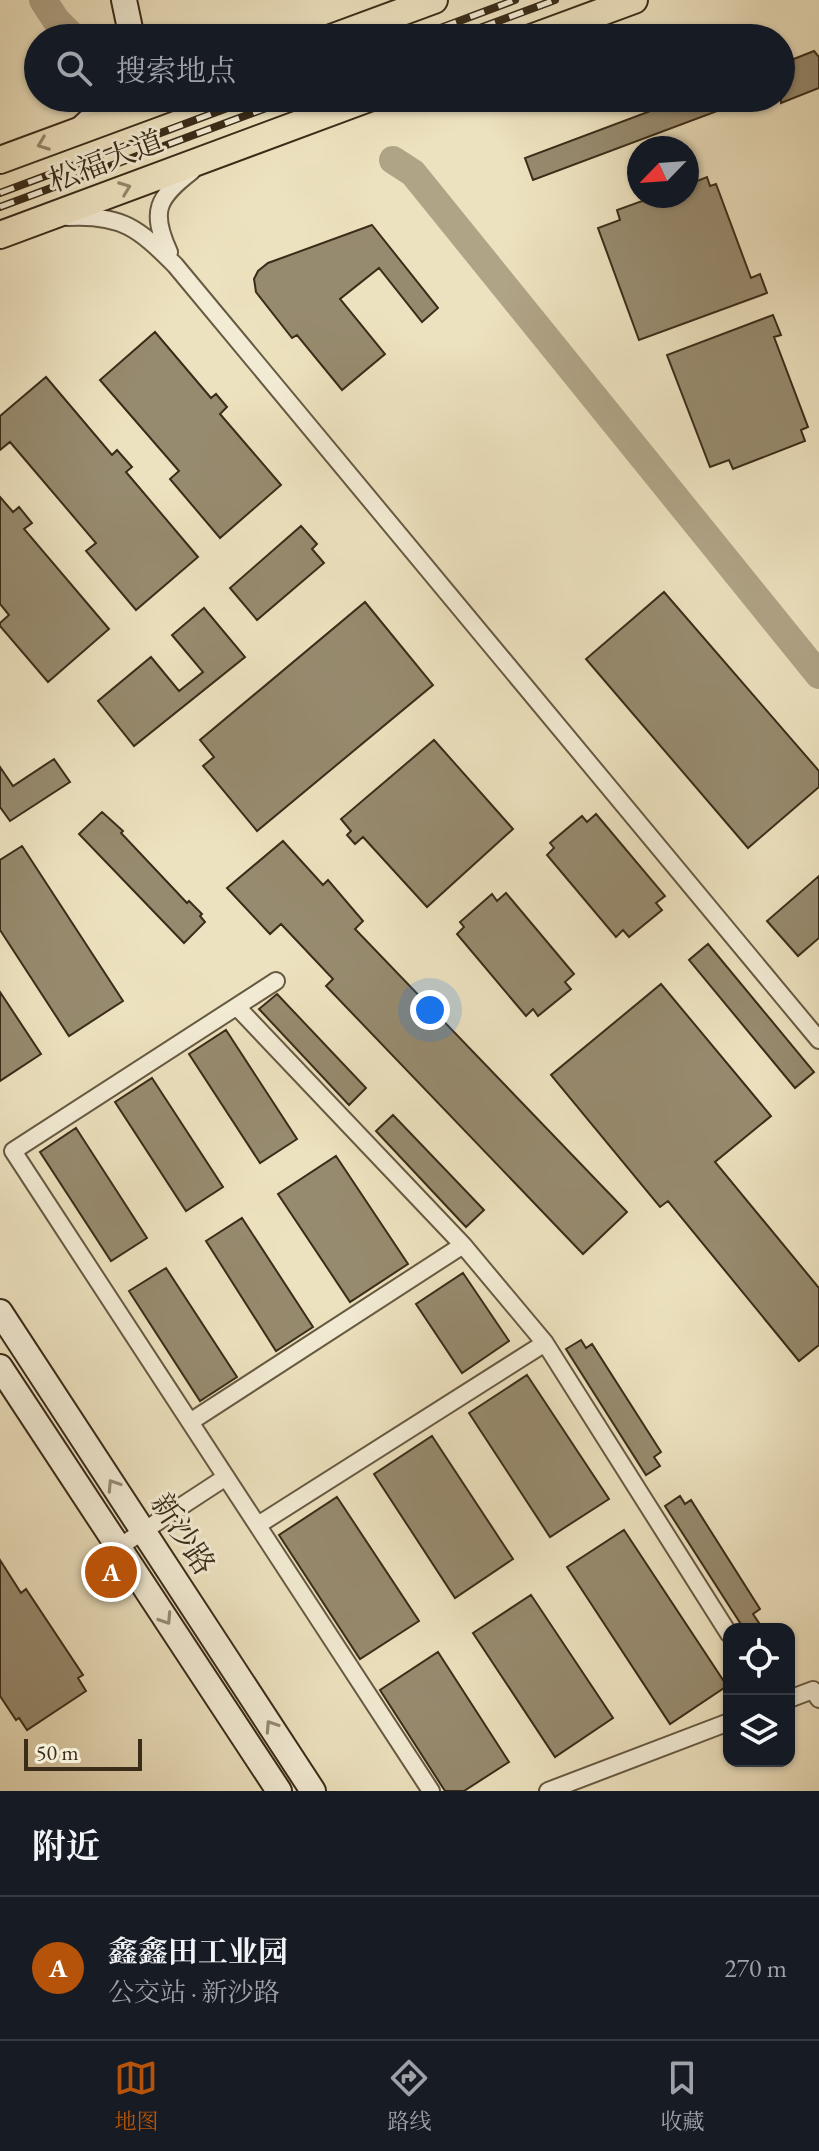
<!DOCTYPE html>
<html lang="zh">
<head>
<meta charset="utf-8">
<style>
  :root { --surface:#171b24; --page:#242831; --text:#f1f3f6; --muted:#9ea1a6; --line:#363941; --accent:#b45309 }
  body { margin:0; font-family:"EB Garamond","Noto Serif SC",serif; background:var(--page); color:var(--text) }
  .controls { position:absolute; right:24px; bottom:24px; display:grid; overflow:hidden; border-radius:16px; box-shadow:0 2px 6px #0004 }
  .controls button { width:72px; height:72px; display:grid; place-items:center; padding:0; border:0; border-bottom:2px solid var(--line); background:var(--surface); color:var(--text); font:40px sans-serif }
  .compass { position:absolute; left:627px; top:136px; width:72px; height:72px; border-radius:50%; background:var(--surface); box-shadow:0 2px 6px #0004; rotate:245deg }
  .scale { position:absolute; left:24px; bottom:20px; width:118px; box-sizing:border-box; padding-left:8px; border:4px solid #3a2c19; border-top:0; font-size:22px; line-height:28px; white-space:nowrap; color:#3a2c19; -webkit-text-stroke:6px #f3ecd5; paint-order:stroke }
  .you { position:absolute; left:430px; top:1010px; width:28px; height:28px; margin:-20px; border:6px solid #fff; border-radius:50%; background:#1a73e8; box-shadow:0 0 0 12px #1a73e833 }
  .badge { display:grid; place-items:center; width:52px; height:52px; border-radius:50%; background:var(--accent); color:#fff; font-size:26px; font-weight:700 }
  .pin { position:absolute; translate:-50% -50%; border:4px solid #fff; box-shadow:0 2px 8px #0006 }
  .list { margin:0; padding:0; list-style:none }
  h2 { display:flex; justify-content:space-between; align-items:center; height:104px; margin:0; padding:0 32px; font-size:34px }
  h2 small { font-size:26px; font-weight:400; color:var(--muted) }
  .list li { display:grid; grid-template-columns:52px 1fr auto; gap:24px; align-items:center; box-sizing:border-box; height:144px; padding:0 32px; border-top:2px solid var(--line) }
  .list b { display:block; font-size:30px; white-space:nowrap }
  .list p { margin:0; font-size:26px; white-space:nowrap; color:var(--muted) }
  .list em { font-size:26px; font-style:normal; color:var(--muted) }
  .icon { flex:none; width:44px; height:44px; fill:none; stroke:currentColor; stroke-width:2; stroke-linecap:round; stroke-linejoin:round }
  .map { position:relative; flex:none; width:819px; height:1791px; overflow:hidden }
  .search { position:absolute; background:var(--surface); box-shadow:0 2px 6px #0004; left:24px; right:24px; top:24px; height:88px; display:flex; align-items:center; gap:20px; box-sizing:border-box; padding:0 28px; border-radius:44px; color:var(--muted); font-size:30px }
  .sheet { height:248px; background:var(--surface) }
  nav { display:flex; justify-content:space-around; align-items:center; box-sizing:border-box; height:112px; border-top:2px solid var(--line); background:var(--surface); font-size:22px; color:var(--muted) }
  nav a { display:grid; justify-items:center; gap:4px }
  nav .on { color:var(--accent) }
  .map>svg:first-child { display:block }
</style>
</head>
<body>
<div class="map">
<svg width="819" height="1791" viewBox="0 0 819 1791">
  <rect width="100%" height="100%" fill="#ede2bf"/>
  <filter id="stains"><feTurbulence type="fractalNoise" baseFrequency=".0025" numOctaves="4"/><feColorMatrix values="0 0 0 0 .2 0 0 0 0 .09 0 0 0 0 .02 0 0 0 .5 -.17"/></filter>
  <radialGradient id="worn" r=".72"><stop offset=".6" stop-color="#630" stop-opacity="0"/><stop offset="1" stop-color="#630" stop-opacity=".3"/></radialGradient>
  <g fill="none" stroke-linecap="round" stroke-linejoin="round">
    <path stroke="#b0a487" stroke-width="28" d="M43,0L56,20L74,38
      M393,160L413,173L819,675"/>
  </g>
  <path fill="#978b6f" stroke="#3a2c19" stroke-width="2" d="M814,51L819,57V88L781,103V64Z
    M685,98H715L720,110L533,180L525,158Z
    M707,177L710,186L716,184L751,278L760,274L767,293L639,340L598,228L620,220L617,210L656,196H687V185Z
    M372,225L438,308L422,322L379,268L340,299L385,354L342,390L297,335L292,338L256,292L254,279L258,271L268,263Z
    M773,315L781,335L774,337L808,427L801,430L805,441L733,469L729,460L710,467L667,355Z
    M155,332L211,398L216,394L227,407L220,414L281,485L220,538L170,479L179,471L100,380Z
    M46,377L112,455L117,450L132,467L126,472L198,557L136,610L86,551L96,543L10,442L0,450V416Z
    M0,497L13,512L19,507L32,523L24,529L109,629L48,682L0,626V623L9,615L0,604Z
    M301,526L317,544L312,549L324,563L257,620L230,588Z
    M664,592L819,771V787L748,848L586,659Z
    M365,602L433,685L257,831L203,766L214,757L200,740Z
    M204,608L245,657L134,746L98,701L151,657L179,691L203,672L172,635Z
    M434,740L513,829L427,907L363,837L355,844L347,835L351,831L341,819Z
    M54,759L70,782L10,821L0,807V767L13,786Z
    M102,812L123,831L121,833L187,903L189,901L202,914L200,916L205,922L184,943L79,834Z
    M596,814L665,896L656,903L662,910L629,937L623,930L616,937L547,855L554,848L550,843L582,816L587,822Z
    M283,841L323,885L328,880L363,921L355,929L627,1212L583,1254L326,986L333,979L281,924L270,934L227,888Z
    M22,846L123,1001L69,1036L0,930V860Z
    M819,876V938L798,956L767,921Z
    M506,893L574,974L565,982L571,989L538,1016L533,1009L526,1016L457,934L464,927L460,922L492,894L497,901Z
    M708,944L814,1072L795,1088L689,960Z
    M661,984L771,1116L715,1162L819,1288V1345L799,1361L668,1201L660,1207L551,1075Z
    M0,992L41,1054L0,1081Z
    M277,994L366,1088L349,1105L259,1009Z
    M226,1030L297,1139L260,1163L189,1054Z
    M152,1078L223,1187L186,1211L115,1102Z
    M393,1115L484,1210L466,1227L376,1131Z
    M76,1128L147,1238L111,1261L40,1152Z
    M336,1156L408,1264L350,1302L278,1194Z
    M242,1218L313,1327L276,1351L206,1241Z
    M166,1268L237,1377L200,1401L129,1291Z
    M463,1273L509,1341L462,1373L416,1304Z
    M581,1340L586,1348L592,1344L661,1452L654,1457L660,1466L646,1475L566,1349Z
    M527,1375L609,1499L550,1537L469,1413Z
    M432,1436L513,1559L455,1598L374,1474Z
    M680,1496L685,1504L691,1500L760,1609L753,1614L759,1623L749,1629H744L665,1506Z
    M337,1497L419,1621L360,1659L279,1535Z
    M624,1530L727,1686L670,1724L567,1567Z
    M0,1560L21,1593L26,1589L83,1675L78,1678L86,1691L27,1730L19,1718L16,1720L0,1696Z
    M531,1595L613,1718L555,1757L473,1633Z
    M438,1652L509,1762L464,1791H445L380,1690Z"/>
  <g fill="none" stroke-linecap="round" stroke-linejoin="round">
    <g stroke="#675a42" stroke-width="20">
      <path id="street" d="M68,217C122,214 139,229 175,265L819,1040
        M169,252C150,211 157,198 192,171
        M276,981L13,1151L431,1791
        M238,1008L463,1245L545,1343L729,1634
        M190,1422L463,1245
        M258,1525L545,1343
        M119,1547L226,1477
        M789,1699L813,1690L819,1699
        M548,1791L729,1722"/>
    </g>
    <g stroke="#3a2c19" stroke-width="28">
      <path id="secondary" d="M124,0L132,38
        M81,129L114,98
        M0,1312L313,1791
        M0,1367L279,1791"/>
    </g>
    <g stroke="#3a2c19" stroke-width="30">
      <path id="primary" d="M331,38L434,0
        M531,38L634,0
        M0,160L168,98
        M0,235L369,98"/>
    </g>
    <use href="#street" stroke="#f3ecd5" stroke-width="16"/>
    <use href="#secondary" stroke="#f3ecd5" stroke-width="24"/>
    <use href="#primary" stroke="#ede2bf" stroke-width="26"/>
    <g stroke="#3a2c19" stroke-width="8">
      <path id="rail" d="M414,38L515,0
        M453,38L555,0
        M0,193L254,98
        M0,207L293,98"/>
    </g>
    <use href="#rail" stroke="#f3ecd5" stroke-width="5" stroke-dasharray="15" stroke-linecap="butt"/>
  </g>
  <defs><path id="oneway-chevron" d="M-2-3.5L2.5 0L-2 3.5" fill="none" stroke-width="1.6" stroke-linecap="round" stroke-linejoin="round" transform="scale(2)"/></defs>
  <g stroke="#94876c">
    <use href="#oneway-chevron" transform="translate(43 144) rotate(159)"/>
    <use href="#oneway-chevron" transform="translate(125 188) rotate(-21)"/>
  </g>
  <g stroke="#968c77">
    <use href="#oneway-chevron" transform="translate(113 1485) rotate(-123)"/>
    <use href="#oneway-chevron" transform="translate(166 1619) rotate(57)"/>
    <use href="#oneway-chevron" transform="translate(271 1726) rotate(-123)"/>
  </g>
  <g text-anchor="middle" stroke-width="6" stroke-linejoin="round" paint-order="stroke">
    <g font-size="30" fill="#3a2c19" stroke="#f3ecd5">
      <text transform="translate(106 161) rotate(-21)" y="10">松福大道</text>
      <text transform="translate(183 1534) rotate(57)" y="10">新沙路</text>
    </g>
  </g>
  <rect width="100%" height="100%" filter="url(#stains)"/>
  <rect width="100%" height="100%" fill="url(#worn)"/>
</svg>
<div class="controls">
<button><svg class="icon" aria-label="locate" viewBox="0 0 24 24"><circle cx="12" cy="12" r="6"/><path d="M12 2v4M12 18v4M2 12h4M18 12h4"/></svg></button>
<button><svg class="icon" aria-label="layers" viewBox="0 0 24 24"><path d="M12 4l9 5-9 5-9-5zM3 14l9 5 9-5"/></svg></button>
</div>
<svg class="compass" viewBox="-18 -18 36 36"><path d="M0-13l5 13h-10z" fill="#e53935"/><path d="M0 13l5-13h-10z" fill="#9ea1a6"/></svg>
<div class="scale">50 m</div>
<div class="you"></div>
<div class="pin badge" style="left:111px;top:1572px">A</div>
<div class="search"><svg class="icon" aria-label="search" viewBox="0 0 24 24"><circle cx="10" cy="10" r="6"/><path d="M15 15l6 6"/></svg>搜索地点</div>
</div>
<section class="sheet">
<h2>附近<small></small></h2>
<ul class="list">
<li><span class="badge">A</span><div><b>鑫鑫田工业园</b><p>公交站 · 新沙路</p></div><em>270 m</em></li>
</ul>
</section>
<nav>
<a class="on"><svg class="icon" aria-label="map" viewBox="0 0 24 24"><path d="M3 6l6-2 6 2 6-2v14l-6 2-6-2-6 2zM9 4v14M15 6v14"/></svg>地图</a>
<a><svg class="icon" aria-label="directions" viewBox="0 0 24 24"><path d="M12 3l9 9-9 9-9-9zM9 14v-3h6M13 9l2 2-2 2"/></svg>路线</a>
<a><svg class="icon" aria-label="saved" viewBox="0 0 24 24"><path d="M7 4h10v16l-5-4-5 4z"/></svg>收藏</a>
</nav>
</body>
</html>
